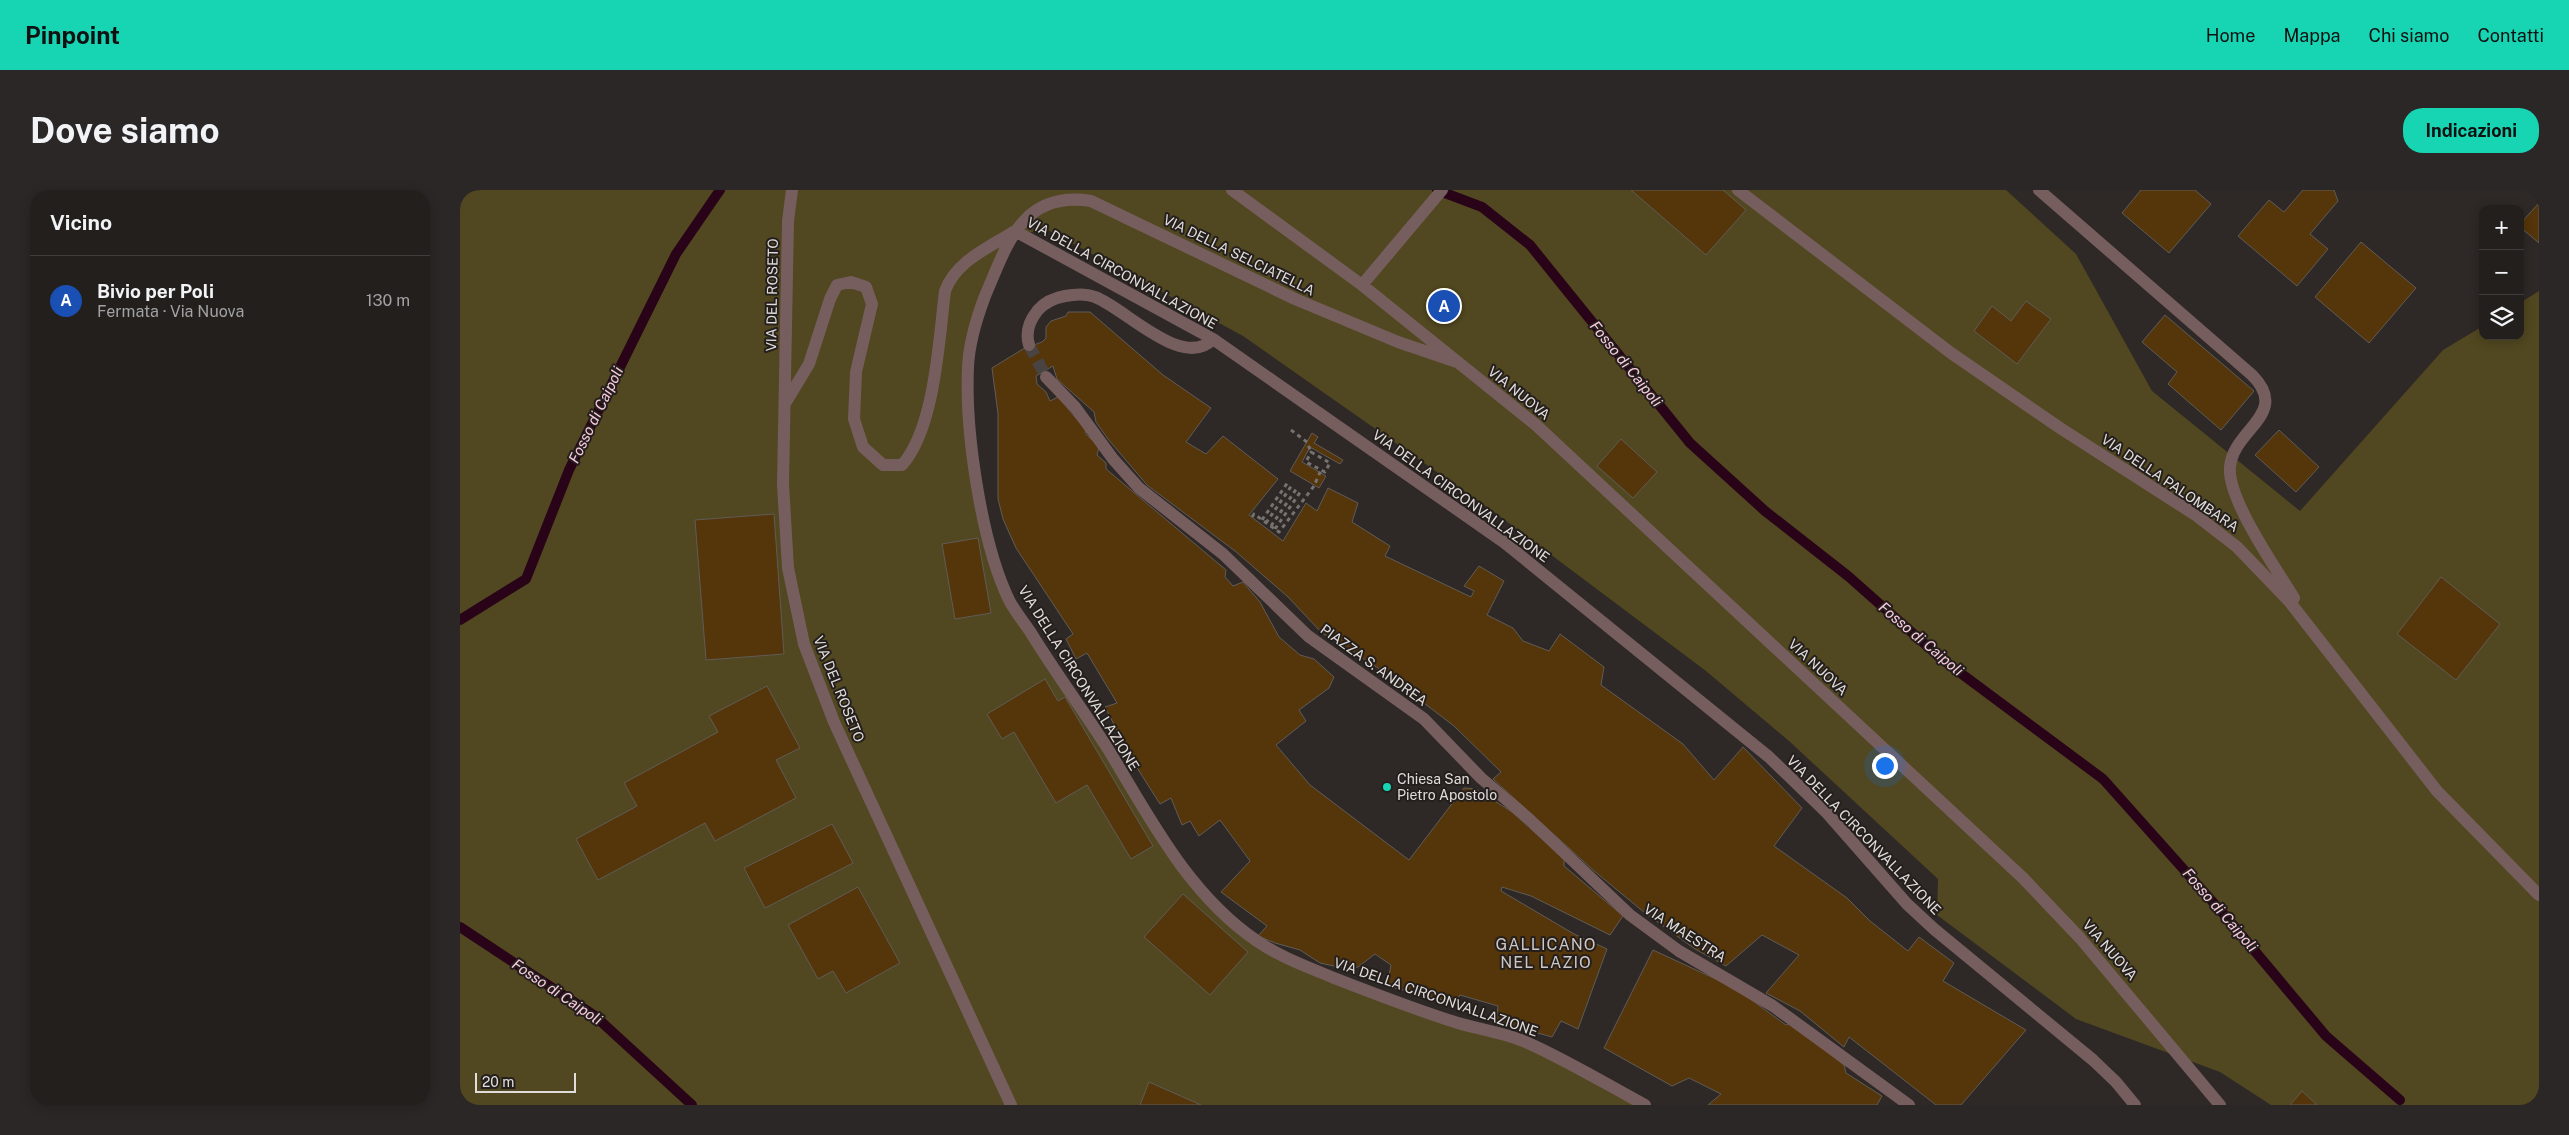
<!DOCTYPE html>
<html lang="it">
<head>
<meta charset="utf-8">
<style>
  :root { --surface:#221f1d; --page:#2a2726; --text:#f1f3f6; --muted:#a2a2a4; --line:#3f3d3b; --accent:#17d5b3 }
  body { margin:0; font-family:"Public Sans",sans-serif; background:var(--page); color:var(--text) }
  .controls { position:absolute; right:15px; top:15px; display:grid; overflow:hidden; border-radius:10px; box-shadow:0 2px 12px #0003 }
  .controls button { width:45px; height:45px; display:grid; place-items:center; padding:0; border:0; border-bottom:1px solid var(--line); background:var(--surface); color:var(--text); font:25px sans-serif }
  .scale { position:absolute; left:15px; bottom:12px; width:101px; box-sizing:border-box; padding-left:5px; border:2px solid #e0dddb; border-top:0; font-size:14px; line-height:18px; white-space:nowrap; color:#e0dddb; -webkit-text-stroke:4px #241f1d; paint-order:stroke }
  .you { position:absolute; left:1424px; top:575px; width:18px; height:18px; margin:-12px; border:4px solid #fff; border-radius:50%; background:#1a73e8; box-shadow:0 0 0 8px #1a73e833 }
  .badge { display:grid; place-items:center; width:32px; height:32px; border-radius:50%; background:var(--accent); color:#fff; font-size:16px; font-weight:700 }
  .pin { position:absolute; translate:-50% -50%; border:2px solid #fff; box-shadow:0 1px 5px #0006 }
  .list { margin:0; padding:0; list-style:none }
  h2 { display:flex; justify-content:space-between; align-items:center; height:65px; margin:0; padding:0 20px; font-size:21px }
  h2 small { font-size:16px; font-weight:400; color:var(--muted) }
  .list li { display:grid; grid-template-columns:32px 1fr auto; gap:15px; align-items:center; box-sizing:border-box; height:90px; padding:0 20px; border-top:1px solid var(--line) }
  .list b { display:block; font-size:19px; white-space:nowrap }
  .list p { margin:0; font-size:16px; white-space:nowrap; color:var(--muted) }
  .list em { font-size:16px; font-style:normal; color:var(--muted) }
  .icon { flex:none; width:28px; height:28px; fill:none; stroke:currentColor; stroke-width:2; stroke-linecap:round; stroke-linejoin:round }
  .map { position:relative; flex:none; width:2079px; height:915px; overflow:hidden; border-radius:20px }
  header { display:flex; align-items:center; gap:30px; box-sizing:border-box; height:70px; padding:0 25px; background:var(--accent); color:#111 }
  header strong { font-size:24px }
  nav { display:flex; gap:28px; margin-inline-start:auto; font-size:18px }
  .intro { display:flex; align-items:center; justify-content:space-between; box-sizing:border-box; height:120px; padding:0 30px }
  h1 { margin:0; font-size:35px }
  .button { padding:12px 22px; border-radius:20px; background:var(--accent); color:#111; font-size:18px; font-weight:700 }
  main { display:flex; gap:30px; padding:0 30px }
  aside { flex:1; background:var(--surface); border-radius:20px; box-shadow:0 2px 12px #0003 }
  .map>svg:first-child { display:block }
</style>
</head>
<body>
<header>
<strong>Pinpoint</strong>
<nav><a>Home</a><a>Mappa</a><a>Chi siamo</a><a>Contatti</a></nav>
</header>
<div class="intro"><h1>Dove siamo</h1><a class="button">Indicazioni</a></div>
<main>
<aside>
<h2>Vicino<small></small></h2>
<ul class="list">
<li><span class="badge" style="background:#1a4fb4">A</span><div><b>Bivio per Poli</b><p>Fermata · Via Nuova</p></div><em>130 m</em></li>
</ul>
</aside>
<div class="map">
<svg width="2079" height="915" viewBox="0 0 2079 915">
  <rect width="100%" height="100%" fill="#2e2927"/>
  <path fill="#514720" d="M0,0H1546L1616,64L1692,201L1840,321L1983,160L2023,136V146H2060V113L2079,101V915H1811L1760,882L1616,829L1477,725L1478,689L1329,551L1246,481L1034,322L783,146L586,39L550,47L508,175L516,287L550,410L689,630L762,723L848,777L1066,852L1185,915H0Z"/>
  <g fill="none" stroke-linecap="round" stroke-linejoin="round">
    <path stroke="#290318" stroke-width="10" d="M977,0L1022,17L1070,55L1230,253L1305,321L1388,386L1483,470L1643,589L1768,729L1866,846L1940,910
      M0,430L66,389L109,280L170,157L216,64L260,0
      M0,737L135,826L232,915"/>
  </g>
  <path fill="#55350a" stroke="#605c58" d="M1171,0H1263L1286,20L1246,65Z
    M1681,0H1735L1751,14L1709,63L1662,23Z
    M1843,0H1874L1878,11L1850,44L1868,59L1837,96L1778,46L1809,10L1824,22Z
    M2079,13V53L2060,37V34Z
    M1901,52L1956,98L1909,153L1855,107Z
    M1566,111L1591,129L1557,174L1514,141L1532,116L1551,131Z
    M608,122H630L703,185L751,218L726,252L746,264L763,246L818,289L789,325L823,351L846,313L857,321L868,298L898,313L892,332L930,356L925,366L1011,407L1014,401L1004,396L1019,376L1044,391L1027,425L1053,438L1063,451L1089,461L1100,444L1144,477L1141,495L1223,554L1254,590L1283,557L1342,618L1314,656L1387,708L1410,731L1448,761L1459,747L1494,773L1483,791L1566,840L1501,915H1476L1389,847L1384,857L1340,821L1306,803L1339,765L1302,745L1266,776L1235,759L1185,723L1133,680L1033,589L1041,582L994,536L918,478L862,443L827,406L775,361L687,295L648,249L636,232L634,222L597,189L593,176L576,186L577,194L586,202L590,211L598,207L625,239L626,244L639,257L637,265L646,273V279L766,380L765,387L773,396L783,392L800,412L819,447L840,465L854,469L874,487L869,498L839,520L846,531L816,555L850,595L949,670L1004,598L1016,599L1052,622L1104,669V676L1163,726L1150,745L1071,706L1042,697L1041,701L1114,744L1147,759L1118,839L1101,831L1092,847L1060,838L1036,835L1038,816L1000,805L997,810L991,812L927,796L931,775L915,764L898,777L888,779L860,773L840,760L815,753L798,746L807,736L761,702L790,671L760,630L739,646L730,631L722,635L711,608L700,614L674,573L645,517L657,513L627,463L616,469L606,449L613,444L556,358L543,329L538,309V224L532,178L563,159L582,152L586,148V137L591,131L606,126Z
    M1705,125L1794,201L1761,240L1708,194L1717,182L1682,152Z
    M1819,240L1859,277L1836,302L1795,265Z
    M852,243L858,247L854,253L883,270L880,274L850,257L842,272L866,286L859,298L830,281Z
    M1161,249L1197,282L1173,308L1137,276Z
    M314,324L324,464L246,470L235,330Z
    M518,348L531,423L495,429L482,354Z
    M1981,387L2040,434L1996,490L1937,444Z
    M585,489L598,511L605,507L693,656L671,669L627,595L596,613L554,542L542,549L527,524Z
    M307,496L340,558L316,570L336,608L255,651L245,633L138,690L116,649L177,616L164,593L258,542L249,526Z
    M372,634L393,673L305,718L284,678Z
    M398,697L440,773L386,803L373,781L358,789L328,735Z
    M723,704L788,762L750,805L684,747Z
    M1193,760L1275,798L1326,835L1331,833L1384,875L1386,883L1422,906L1417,915H1248L1261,904L1229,888L1212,896L1144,858Z
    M689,892L741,915H680Z
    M1842,901L1857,915H1830Z"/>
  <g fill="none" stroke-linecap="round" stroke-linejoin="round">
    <path stroke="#494442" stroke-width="12" stroke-dasharray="12 6" stroke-linecap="butt" d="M569,155L586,187"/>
    <path stroke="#767270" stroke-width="3" stroke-dasharray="4 4" stroke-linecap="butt" d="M831,240L847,252L851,262
      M851,262L870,273L865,282L846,272Z
      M792,327L794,324L819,342L854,296L861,280
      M802,330L828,292
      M806,333L832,295
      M811,336L837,298
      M815,339L841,301"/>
    <path stroke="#775e5e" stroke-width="12" d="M332,0L328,31L323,294L328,378L344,454L374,532L551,915
      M772,0L902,95L1076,235L1563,688L1620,748L1760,915
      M1278,0L1491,163L1600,238L1737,326L1777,357L1829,411L1977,601L2079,705
      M1579,0L1792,185C1831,224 1773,239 1770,277C1767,309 1816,378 1834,408
      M555,41L753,149L1045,353L1309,567L1367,623L1447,714L1474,739L1633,870L1656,892L1675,915
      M902,95L982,0
      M569,155C565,142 569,131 578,120C585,112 594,108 605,106C615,104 625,103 635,107C665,118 723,181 753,149
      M997,172L938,152L835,109L631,11C562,0 547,55 525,106C517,127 509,154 508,177C505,241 521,352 549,410C555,422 564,432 571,443C595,482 623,520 648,559C690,628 728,704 797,751C820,767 848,777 874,788C915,804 956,820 998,833C1021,840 1047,843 1068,853C1108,871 1146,894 1185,915
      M586,187L615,217L653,269L679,298L763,364L848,446L964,529L1021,588L1069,629L1170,725L1219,761L1313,816L1449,915
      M326,212L349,174L370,109L377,95L391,92L406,97L412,114L396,182L394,229L403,257L423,275H442C475,238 479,149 485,101C496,71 527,59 553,42"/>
  </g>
  <circle fill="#17d5b3" stroke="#241f1d" stroke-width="2" cx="927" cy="597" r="5"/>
  <g text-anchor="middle" stroke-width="4" stroke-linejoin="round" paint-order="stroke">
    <g font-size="14" fill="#e0dddb" stroke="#241f1d">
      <text transform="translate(779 65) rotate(26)" y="5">VIA DELLA SELCIATELLA</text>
      <text transform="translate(662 83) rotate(29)" y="5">VIA DELLA CIRCONVALLAZIONE</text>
      <text transform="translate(312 105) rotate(-89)" y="5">VIA DEL ROSETO</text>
      <text transform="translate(1059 203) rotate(39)" y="5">VIA NUOVA</text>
      <text transform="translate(1710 293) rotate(34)" y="5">VIA DELLA PALOMBARA</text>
      <text transform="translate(1001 306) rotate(36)" y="5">VIA DELLA CIRCONVALLAZIONE</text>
      <text transform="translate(914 475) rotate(36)" y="5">PIAZZA S. ANDREA</text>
      <text transform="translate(1358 477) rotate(43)" y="5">VIA NUOVA</text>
      <text transform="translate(619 488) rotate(58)" y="5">VIA DELLA CIRCONVALLAZIONE</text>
      <text transform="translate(379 499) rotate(68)" y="5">VIA DEL ROSETO</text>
      <text transform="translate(1404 645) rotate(46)" y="5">VIA DELLA CIRCONVALLAZIONE</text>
      <text transform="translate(1225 743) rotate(33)" y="5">VIA MAESTRA</text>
      <text transform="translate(1650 760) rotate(49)" y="5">VIA NUOVA</text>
      <text transform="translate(976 807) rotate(19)" y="5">VIA DELLA CIRCONVALLAZIONE</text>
    </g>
    <g font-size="14" fill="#e0dddb" stroke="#241f1d" text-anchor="start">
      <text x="937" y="594">Chiesa San<tspan x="937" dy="16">Pietro Apostolo</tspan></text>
    </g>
    <g font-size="15" font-style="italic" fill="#fbcbe0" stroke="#241f1d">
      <text transform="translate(1166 174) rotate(51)" y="5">Fosso di Caipoli</text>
      <text transform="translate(136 225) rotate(-64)" y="5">Fosso di Caipoli</text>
      <text transform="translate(1461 449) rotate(40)" y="5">Fosso di Caipoli</text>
      <text transform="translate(1760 720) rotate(49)" y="5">Fosso di Caipoli</text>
      <text transform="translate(97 802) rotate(34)" y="5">Fosso di Caipoli</text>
    </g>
    <g font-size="16" letter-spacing="1" fill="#cdc6c3" stroke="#241f1d">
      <text x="1086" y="760">GALLICANO<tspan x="1086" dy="18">NEL LAZIO</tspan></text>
    </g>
  </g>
</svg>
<div class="controls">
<button>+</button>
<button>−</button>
<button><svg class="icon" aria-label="layers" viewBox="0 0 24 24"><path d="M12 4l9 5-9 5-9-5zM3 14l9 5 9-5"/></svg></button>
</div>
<div class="scale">20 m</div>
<div class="you"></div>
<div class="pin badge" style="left:984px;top:116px;background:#1a4fb4">A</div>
</div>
</main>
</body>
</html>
